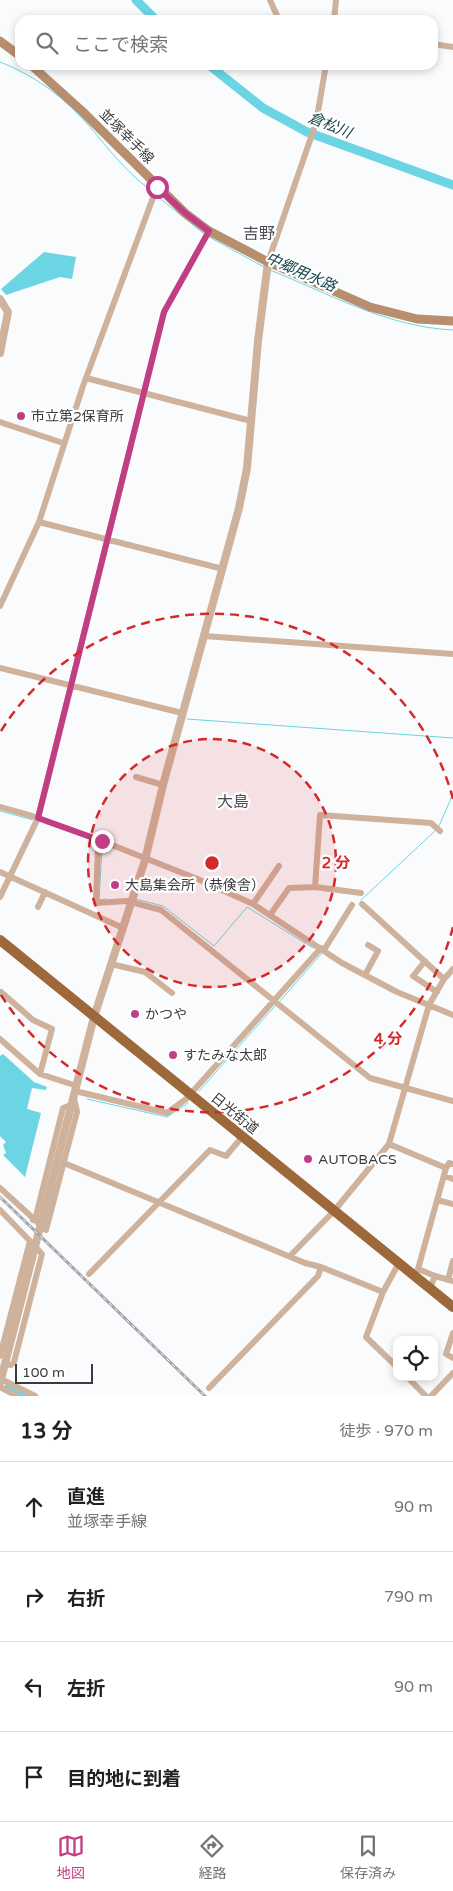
<!DOCTYPE html>
<html lang="ja">
<head>
<meta charset="utf-8">
<style>
  :root { --surface:#fff; --page:#f6f6f6; --text:#202124; --muted:#757577; --line:#e0e0e0; --accent:#c13e85 }
  body { margin:0; font-family:"Varela Round","Noto Sans JP",sans-serif; background:var(--page); color:var(--text) }
  .controls { position:absolute; right:15px; bottom:15px; display:grid; overflow:hidden; border-radius:10px; box-shadow:0 2px 8px #0003 }
  .controls button { width:45px; height:45px; display:grid; place-items:center; padding:0; border:0; border-bottom:1px solid var(--line); background:var(--surface); color:var(--text); font:25px sans-serif }
  .scale { position:absolute; left:15px; bottom:12px; width:78px; box-sizing:border-box; padding-left:5px; border:2px solid #393b3f; border-top:0; font-size:14px; line-height:18px; white-space:nowrap; color:#393b3f; -webkit-text-stroke:4px #fff; paint-order:stroke }
  .stop { position:absolute; width:15px; height:15px; margin:-11px; border:4px solid #c13e85; border-radius:50%; background:#fff }
  .stop.end { background:#c13e85; border-color:#fff; box-shadow:0 1px 5px #0008 }
  .list { margin:0; padding:0; list-style:none }
  h2 { display:flex; justify-content:space-between; align-items:center; height:65px; margin:0; padding:0 20px; font-size:21px }
  h2 small { font-size:16px; font-weight:400; color:var(--muted) }
  .list li { display:grid; grid-template-columns:32px 1fr auto; gap:15px; align-items:center; box-sizing:border-box; height:90px; padding:0 20px; border-top:1px solid var(--line) }
  .list b { display:block; font-size:19px; white-space:nowrap }
  .list p { margin:0; font-size:16px; white-space:nowrap; color:var(--muted) }
  .list em { font-size:16px; font-style:normal; color:var(--muted) }
  .icon { flex:none; width:28px; height:28px; fill:none; stroke:currentColor; stroke-width:2; stroke-linecap:round; stroke-linejoin:round }
  .map { position:relative; flex:none; width:453px; height:1396px; overflow:hidden }
  .search { position:absolute; background:var(--surface); box-shadow:0 2px 8px #0003; left:15px; right:15px; top:15px; height:55px; display:flex; align-items:center; gap:12px; box-sizing:border-box; padding:0 18px; border-radius:15px; color:var(--muted); font-size:19px }
  .sheet { height:425px; background:var(--surface) }
  nav { display:flex; justify-content:space-around; align-items:center; box-sizing:border-box; height:70px; border-top:1px solid var(--line); background:var(--surface); font-size:14px; color:var(--muted) }
  nav a { display:grid; justify-items:center; gap:2px }
  nav .on { color:var(--accent) }
  .map>svg:first-child { display:block }
</style>
</head>
<body>
<div class="map">
<svg width="453" height="1396" viewBox="0 0 453 1396">
  <rect width="100%" height="100%" fill="#fafbfd"/>
  <path fill="#6bd5e3" d="M44,252L76,257L72,279L60,277L6,295L1,289Z
    M3,1054L34,1082L47,1087L46,1090L32,1088L27,1109L41,1113L25,1177L3,1155L6,1153L3,1145L6,1142L0,1136V1056Z"/>
  <g fill="none" stroke-linecap="round" stroke-linejoin="round">
    <path stroke="#6bd5e3" stroke-width="1" d="M0,62C36,76 65,98 90,127C109,149 124,170 148,188
      M157,196L203,233
      M209,237L264,267
      M270,270C330,294 387,327 453,330
      M187,719L453,738
      M0,811L33,820
      M439,826L453,794
      M102,848L99,900L106,899
      M135,899L163,906L214,946L247,907L313,948
      M361,900L435,831
      M280,1001L322,953
      M199,1091L275,1006
      M87,1099L167,1117L188,1103"/>
    <path stroke="#6bd5e3" stroke-width="9" d="M136,0L156,20
      M209,65L263,108L307,132L453,185
      M9,1387L26,1396"/>
    <path stroke="#cfb29c" stroke-width="6" d="M270,0L278,18L282,20
      M334,20L336,0
      M433,44L453,47
      M268,262L316,123L326,65
      M86,378L251,421
      M0,422L63,443
      M39,522L223,569
      M0,606L39,522L83,386L157,187
      M204,636L453,654
      M0,668L182,713
      M136,777L163,785
      M0,807L32,816L102,841L200,880L253,904L342,963L397,992L453,1015
      M106,843L98,847L96,903L127,901L161,910L370,1078L453,1101
      M0,872L123,928
      M315,887L320,815L431,823L440,831
      M0,897L38,818L164,312L209,231
      M253,904L279,866
      M362,904L444,979
      M38,907L45,892
      M270,915L289,888L315,887L361,893
      M324,950L352,905
      M425,961L413,976L437,992
      M111,964L145,972L172,993
      M365,975L378,951L368,945
      M0,993L1,992L33,1020L52,1029L40,1074L0,1039
      M40,1074L77,1086
      M75,1091L167,1113L186,1099L321,948
      M389,1144L446,1168L418,1269L414,1276
      M64,1163L305,1263L321,1267L383,1292L366,1337L397,1367
      M446,1168L449,1163L453,1164
      M444,1176L453,1179
      M0,1188L46,1230L77,1112L74,1098
      M437,1200L453,1204
      M0,1210L30,1241
      M33,1220L36,1216L63,1108L71,1105
      M290,1256L334,1211L389,1144L429,1005L444,979L453,969
      M418,1269L435,1276
      M89,1274L210,1150L226,1156L242,1137
      M448,1280L453,1261
      M430,1288L435,1276L453,1281
      M383,1292L399,1263
      M453,1333L446,1354L453,1358
      M0,1356L30,1241L42,1254L14,1362L11,1365L5,1364
      M407,1377L426,1396
      M1,1379L35,1396
      M0,1387L17,1396
      M209,1388L318,1276L321,1267
      M431,1396L453,1373"/>
    <path stroke="#cfb29c" stroke-width="8" d="M0,299L8,312L0,353
      M0,1383L94,1017L145,860L163,785L239,508L247,468L258,341L268,262"/>
    <path stroke="#b78f6e" stroke-width="9" d="M0,41L20,56
      M31,65L82,111L185,213L209,231L268,262L370,307L417,319L453,321"/>
    <path stroke="#9e693a" stroke-width="10" d="M0,940L453,1307"/>
    <g stroke="#a3a4a7" stroke-width="3">
      <path id="rail" d="M0,1197L205,1396"/>
    </g>
    <use href="#rail" stroke="#fff" stroke-width="1" stroke-dasharray="4" stroke-linecap="butt"/>
  </g>
  <g fill="none" stroke-linecap="round" stroke-linejoin="round">
    <path stroke="#c13e85" stroke-width="6" d="M102,841L38,818L164,312L209,231L185,213L157,187"/>
  </g>
  <circle cx="212" cy="863" r="124" fill="#d62828" fill-opacity=".12"/>
  <g fill="none" stroke="#d62828" stroke-width="2.5" stroke-dasharray="9 6">
    <circle cx="212" cy="863" r="124"/>
    <path d="M453 927A249 249 0 0 1 1 995M1 731A249 249 0 0 1 453 799"/>
  </g>
  <g fill="#c13e85" stroke="#fff" stroke-width="2">
    <circle cx="21" cy="416" r="5"/>
    <circle cx="115" cy="885" r="5"/>
    <circle cx="135" cy="1014" r="5"/>
    <circle cx="173" cy="1055" r="5"/>
    <circle cx="308" cy="1159" r="5"/>
  </g>
  <g text-anchor="middle" stroke-width="4.5" stroke-linejoin="round" paint-order="stroke">
    <g font-size="14" fill="#393b3f" stroke="#fff">
      <text transform="translate(127 136) rotate(45)" y="5">並塚幸手線</text>
      <text transform="translate(235 1113) rotate(39)" y="5">日光街道</text>
    </g>
    <g font-size="14" fill="#393b3f" stroke="#fff" text-anchor="start">
      <text x="31" y="421">市立第2保育所</text>
      <text x="125" y="890">大島集会所（恭倹舎）</text>
      <text x="145" y="1019">かつや</text>
      <text x="183" y="1060">すたみな太郎</text>
      <text x="318" y="1164">AUTOBACS</text>
    </g>
    <g font-size="15" font-style="italic" fill="#15454c" stroke="#fff">
      <text transform="translate(330 125) rotate(22)" y="5">倉松川</text>
      <text transform="translate(301 272) rotate(24)" y="5">中郷用水路</text>
    </g>
    <g font-size="16" fill="#4c4f58" stroke="#fff">
      <text x="259" y="239">吉野</text>
      <text x="233" y="807">大島</text>
    </g>
  </g>
  <circle cx="212" cy="863" r="8" fill="#d62828" stroke="#fff" stroke-width="2.5"/>
  <g font-size="15" text-anchor="middle" font-weight="bold" fill="#d62828" stroke="#fff" stroke-width="4.5" stroke-linejoin="round" paint-order="stroke">
    <text x="336" y="868">2 分</text>
    <text x="388" y="1044">4 分</text>
  </g>
</svg>
<div class="controls">
<button><svg class="icon" aria-label="locate" viewBox="0 0 24 24"><circle cx="12" cy="12" r="6"/><path d="M12 2v4M12 18v4M2 12h4M18 12h4"/></svg></button>
</div>
<div class="scale">100 m</div>
<div class="stop" style="left:157px;top:187px"></div>
<div class="stop end" style="left:102px;top:841px"></div>
<div class="search"><svg class="icon" aria-label="search" viewBox="0 0 24 24"><circle cx="10" cy="10" r="6"/><path d="M15 15l6 6"/></svg>ここで検索</div>
</div>
<section class="sheet">
<h2>13 分<small>徒歩 · 970 m</small></h2>
<ul class="list">
<li><svg class="icon" aria-label="ahead" viewBox="0 0 24 24"><path d="M12 20V5M6 11l6-6 6 6"/></svg><div><b>直進</b><p>並塚幸手線</p></div><em>90 m</em></li>
<li><svg class="icon" aria-label="right" viewBox="0 0 24 24"><path d="M7 20v-9h11M14 6l5 5-5 5"/></svg><div><b>右折</b></div><em>790 m</em></li>
<li><svg class="icon" aria-label="left" viewBox="0 0 24 24"><path d="M17 20v-9H6M10 6l-5 5 5 5"/></svg><div><b>左折</b></div><em>90 m</em></li>
<li><svg class="icon" aria-label="arrive" viewBox="0 0 24 24"><path d="M6 21V4h12l-3 4 3 4H6"/></svg><div><b>目的地に到着</b></div></li>
</ul>
</section>
<nav>
<a class="on"><svg class="icon" aria-label="map" viewBox="0 0 24 24"><path d="M3 6l6-2 6 2 6-2v14l-6 2-6-2-6 2zM9 4v14M15 6v14"/></svg>地図</a>
<a><svg class="icon" aria-label="directions" viewBox="0 0 24 24"><path d="M12 3l9 9-9 9-9-9zM9 14v-3h6M13 9l2 2-2 2"/></svg>経路</a>
<a><svg class="icon" aria-label="saved" viewBox="0 0 24 24"><path d="M7 4h10v16l-5-4-5 4z"/></svg>保存済み</a>
</nav>
</body>
</html>
